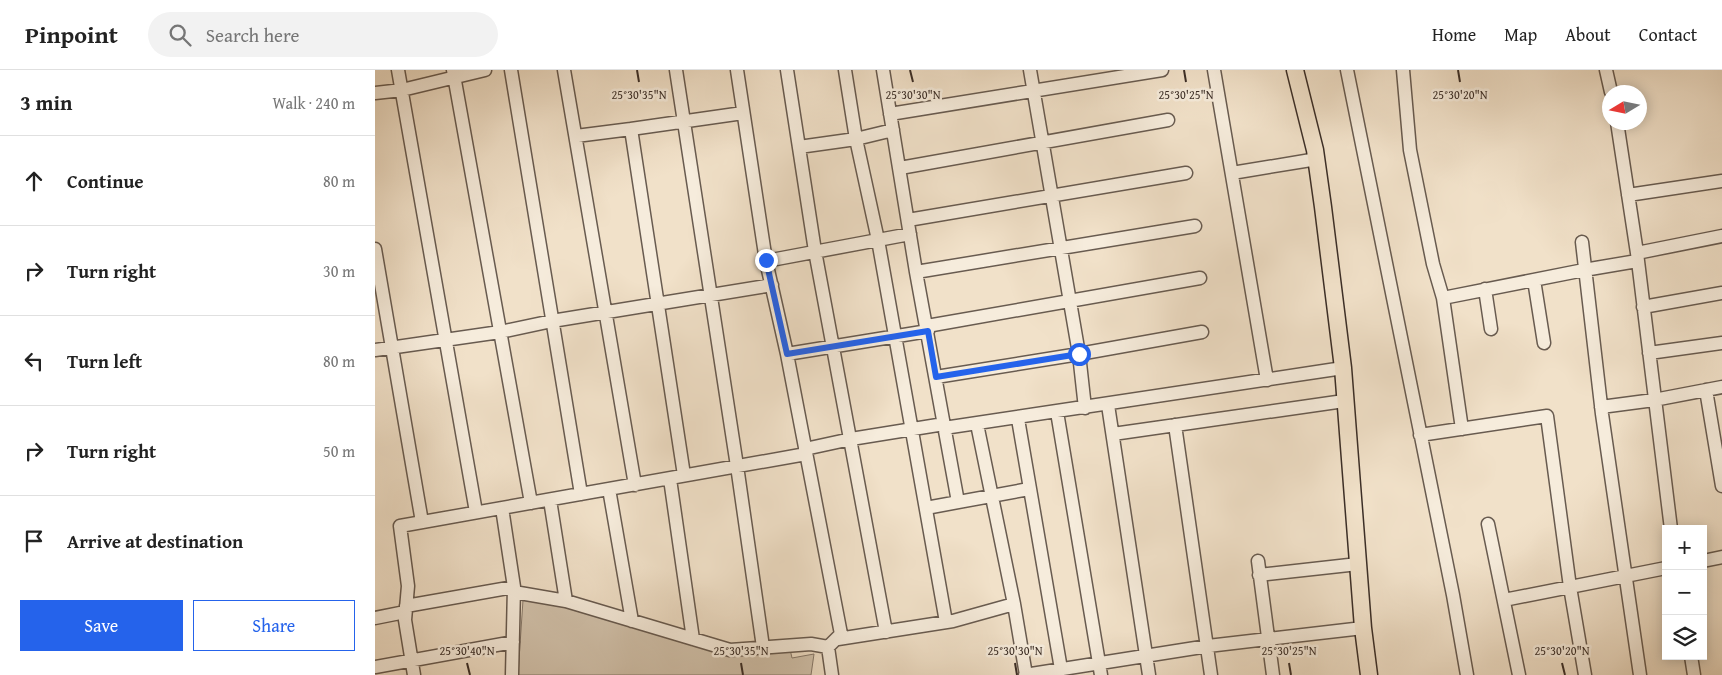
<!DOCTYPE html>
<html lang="en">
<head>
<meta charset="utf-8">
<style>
  :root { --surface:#fff; --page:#f2f2f2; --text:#222; --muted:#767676; --line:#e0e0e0; --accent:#2563eb }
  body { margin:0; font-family:"Gentium Book Plus",serif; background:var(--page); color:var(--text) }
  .controls { position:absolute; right:15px; bottom:15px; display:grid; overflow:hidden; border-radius:0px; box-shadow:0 2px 12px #0003 }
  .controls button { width:45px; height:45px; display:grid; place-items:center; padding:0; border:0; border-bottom:1px solid var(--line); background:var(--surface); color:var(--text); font:25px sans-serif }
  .compass { position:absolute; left:1227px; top:15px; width:45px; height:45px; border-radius:50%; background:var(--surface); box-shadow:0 2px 12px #0003; rotate:260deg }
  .stop { position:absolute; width:15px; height:15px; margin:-11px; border:4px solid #2563eb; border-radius:50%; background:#fff }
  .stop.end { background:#2563eb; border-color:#fff; box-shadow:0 1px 5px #0008 }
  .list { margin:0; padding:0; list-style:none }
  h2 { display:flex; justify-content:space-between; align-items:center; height:65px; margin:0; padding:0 20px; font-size:21px }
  h2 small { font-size:16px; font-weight:400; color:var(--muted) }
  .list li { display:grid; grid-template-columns:32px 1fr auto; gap:15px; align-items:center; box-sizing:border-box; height:90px; padding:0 20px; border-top:1px solid var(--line) }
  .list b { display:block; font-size:19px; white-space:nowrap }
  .list em { font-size:16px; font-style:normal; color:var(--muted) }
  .actions { display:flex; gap:10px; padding:15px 20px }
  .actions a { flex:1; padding:11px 0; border:1px solid var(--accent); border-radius:0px; text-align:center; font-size:18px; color:var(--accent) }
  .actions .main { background:var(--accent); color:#fff }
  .icon { flex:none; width:28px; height:28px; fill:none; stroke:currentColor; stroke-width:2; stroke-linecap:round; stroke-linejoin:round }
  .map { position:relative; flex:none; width:1347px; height:605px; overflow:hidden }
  header { display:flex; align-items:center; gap:30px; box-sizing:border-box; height:70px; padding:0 25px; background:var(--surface); border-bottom:1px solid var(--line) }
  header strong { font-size:24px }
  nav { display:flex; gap:28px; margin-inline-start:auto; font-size:18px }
  .search { width:350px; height:45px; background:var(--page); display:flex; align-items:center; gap:12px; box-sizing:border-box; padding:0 18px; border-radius:28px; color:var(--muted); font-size:19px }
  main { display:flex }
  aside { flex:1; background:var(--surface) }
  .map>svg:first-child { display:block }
</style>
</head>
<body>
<header>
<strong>Pinpoint</strong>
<div class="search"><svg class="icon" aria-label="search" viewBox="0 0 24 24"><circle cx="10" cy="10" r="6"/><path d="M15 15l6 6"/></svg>Search here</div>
<nav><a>Home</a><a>Map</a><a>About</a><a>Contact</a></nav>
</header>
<main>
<aside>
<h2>3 min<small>Walk · 240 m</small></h2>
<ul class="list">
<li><svg class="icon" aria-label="ahead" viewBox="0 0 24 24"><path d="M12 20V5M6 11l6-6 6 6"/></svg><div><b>Continue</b></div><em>80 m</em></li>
<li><svg class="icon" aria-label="right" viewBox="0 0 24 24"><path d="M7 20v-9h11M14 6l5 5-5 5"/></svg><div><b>Turn right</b></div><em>30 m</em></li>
<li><svg class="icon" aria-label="left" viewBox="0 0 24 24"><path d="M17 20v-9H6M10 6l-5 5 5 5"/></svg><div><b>Turn left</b></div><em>80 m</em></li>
<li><svg class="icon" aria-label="right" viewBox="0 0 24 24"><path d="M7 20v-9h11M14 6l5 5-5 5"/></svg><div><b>Turn right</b></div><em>50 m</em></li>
<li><svg class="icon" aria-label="arrive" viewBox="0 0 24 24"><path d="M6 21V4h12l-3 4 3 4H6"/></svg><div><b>Arrive at destination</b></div></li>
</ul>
<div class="actions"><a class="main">Save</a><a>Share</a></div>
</aside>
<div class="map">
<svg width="1347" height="605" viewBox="0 0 1347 605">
  <rect width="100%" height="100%" fill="#f1e1c9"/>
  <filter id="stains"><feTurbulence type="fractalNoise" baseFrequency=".004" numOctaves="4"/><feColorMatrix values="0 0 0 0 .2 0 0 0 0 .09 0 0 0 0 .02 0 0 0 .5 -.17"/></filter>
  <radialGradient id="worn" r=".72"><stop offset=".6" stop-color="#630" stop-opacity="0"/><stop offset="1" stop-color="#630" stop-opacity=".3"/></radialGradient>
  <path fill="#d2c3ad" stroke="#86786a" d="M148,530L187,536L355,586L415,579L417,588L439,584L436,605H143Z"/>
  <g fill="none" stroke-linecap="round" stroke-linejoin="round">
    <g stroke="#685b50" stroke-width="15">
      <path id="minor" d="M23,0L101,442
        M78,0L156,433
        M136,0L206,424
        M189,0L260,415
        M301,0L362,396L388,577
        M362,0L391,191L412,284L466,564L453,577L457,605
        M412,0L440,181L511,562
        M470,0L481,69L503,170L571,552
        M508,0L541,202L583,432
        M655,0L704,284L710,338
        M839,0L892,310
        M972,0L1078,525L1092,605
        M1028,0L1035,80L1058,194L1068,228L1087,359
        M1231,0L1236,22
        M0,23L27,20L110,0
        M515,44L787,0
        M1242,52L1262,183L1296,459
        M201,66L256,59
        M424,77L481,69L518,60
        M525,98L793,50
        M857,103L942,89
        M1253,125L1347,111
        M533,150L811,103
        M1207,172L1227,344L1265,605
        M0,179L47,452
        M1262,183L1347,166
        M391,191L535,164
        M541,202L820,156
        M1159,210L1169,273
        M1110,219L1116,259
        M1068,228L1209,200L1262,191
        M1268,237L1347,223
        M552,256L825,208
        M0,280L125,262L177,251L397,215
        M1274,283L1347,273
        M412,284L553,261
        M561,307L704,284L827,262
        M1331,320L1347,416
        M733,335L774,605
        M1226,337L1279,330L1347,317
        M682,342L726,605
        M643,349L686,599
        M602,354L639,534L651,605
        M800,355L836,605
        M569,358L968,298
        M738,364L969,331
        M1045,365L1172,346L1195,517L1210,605
        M430,379L476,369L569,354
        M309,405L256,59L368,43
        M295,409L318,569
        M234,419L257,551
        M175,430L191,531
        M127,438L139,517L137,605
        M551,438L654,419
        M1113,454L1144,605
        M883,491L898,605
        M1328,491L1347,487
        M884,505L983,494
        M139,522L191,531L355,580L436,574L453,577
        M1129,530L1291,498
        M31,536L139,517
        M0,548L30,542
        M463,569L578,551L639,534
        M1316,586L1319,605
        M0,597L138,572
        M39,605L30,550L33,516L25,456L431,384
        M650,605L833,576L988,558"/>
    </g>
    <g stroke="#3b2e27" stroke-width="19">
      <path id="major" d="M920,0L940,80L948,137L968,298L988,558L994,605"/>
    </g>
    <use href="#minor" stroke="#f6ecdc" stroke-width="12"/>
    <use href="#major" stroke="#f1e1c9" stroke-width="16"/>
  </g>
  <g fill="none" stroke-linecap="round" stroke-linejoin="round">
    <path stroke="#2563eb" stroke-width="6" d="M391,190L412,284L553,261L561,307L704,284"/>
  </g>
  <path fill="none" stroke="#3b2e27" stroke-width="2" d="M262,0L264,12M535,0L538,12M809,0L811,12M1083,0L1085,12M92,593L95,605M366,593L368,605M640,593L642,605M914,593L916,605M1187,593L1190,605"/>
  <g font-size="12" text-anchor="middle" fill="#3b2e27" stroke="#f6ecdc" stroke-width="5" stroke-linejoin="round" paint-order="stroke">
    <text x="264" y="29">25°30'35"N</text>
    <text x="538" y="29">25°30'30"N</text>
    <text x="811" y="29">25°30'25"N</text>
    <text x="1085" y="29">25°30'20"N</text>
    <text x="92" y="585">25°30'40"N</text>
    <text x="366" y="585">25°30'35"N</text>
    <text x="640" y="585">25°30'30"N</text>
    <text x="914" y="585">25°30'25"N</text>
    <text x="1187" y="585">25°30'20"N</text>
  </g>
  <rect width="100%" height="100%" filter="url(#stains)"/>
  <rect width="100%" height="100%" fill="url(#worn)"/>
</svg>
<div class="controls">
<button>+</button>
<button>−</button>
<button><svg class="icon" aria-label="layers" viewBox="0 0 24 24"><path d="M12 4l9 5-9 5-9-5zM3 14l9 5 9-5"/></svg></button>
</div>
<svg class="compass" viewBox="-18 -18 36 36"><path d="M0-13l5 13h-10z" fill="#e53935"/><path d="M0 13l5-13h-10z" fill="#767676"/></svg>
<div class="stop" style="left:704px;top:284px"></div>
<div class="stop end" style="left:391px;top:190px"></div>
</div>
</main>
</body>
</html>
